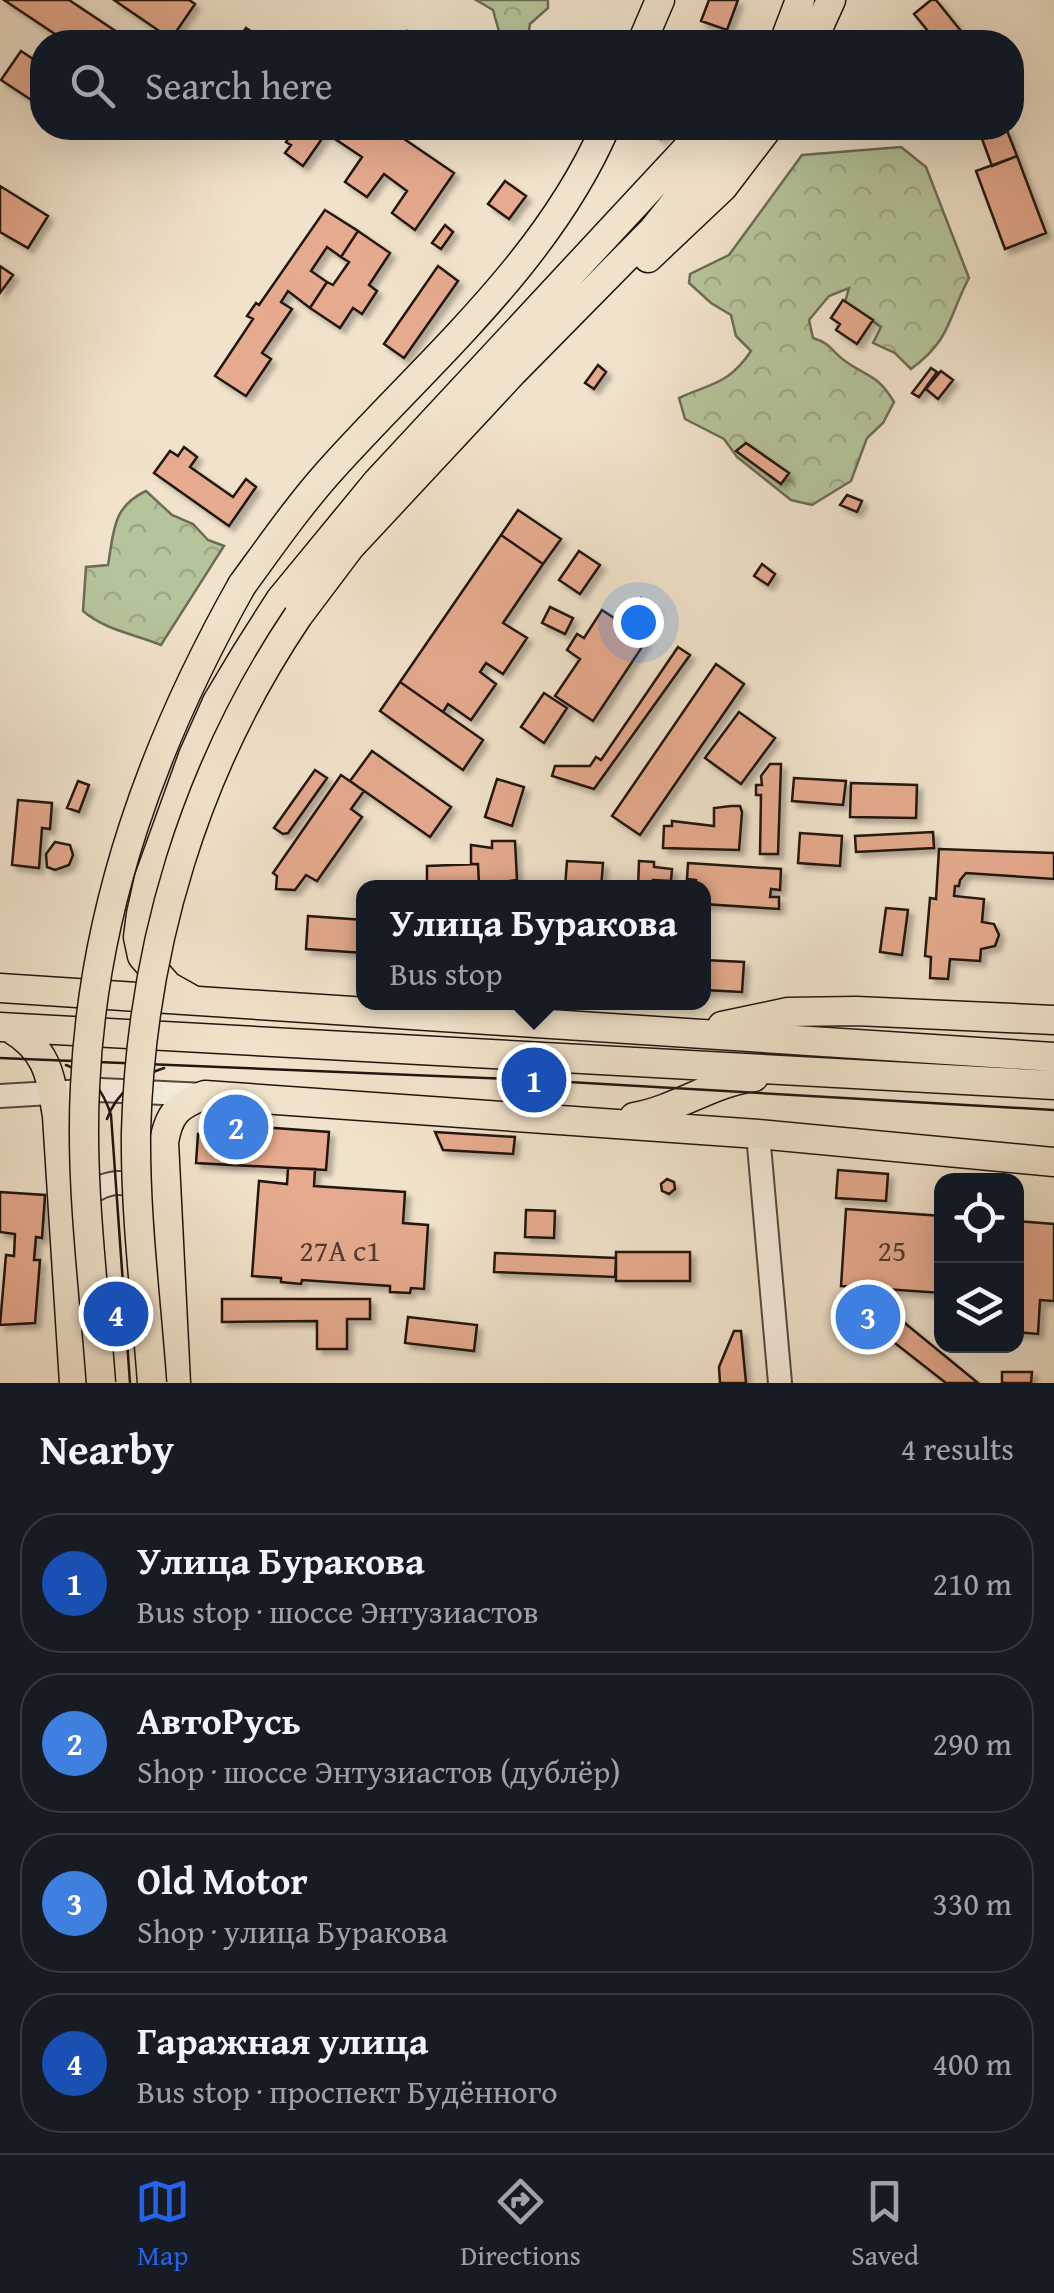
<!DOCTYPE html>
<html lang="en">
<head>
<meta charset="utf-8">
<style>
  :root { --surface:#171b24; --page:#242831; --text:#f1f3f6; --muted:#9ea1a6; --line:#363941; --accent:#2563eb }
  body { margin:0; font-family:"Gentium Book Plus",serif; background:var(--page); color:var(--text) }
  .controls { position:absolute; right:30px; bottom:30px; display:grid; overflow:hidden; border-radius:20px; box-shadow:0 10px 40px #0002 }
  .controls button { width:90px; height:90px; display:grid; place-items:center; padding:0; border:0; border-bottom:2px solid var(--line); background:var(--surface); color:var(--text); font:50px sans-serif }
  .you { position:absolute; left:638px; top:622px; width:35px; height:35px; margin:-25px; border:8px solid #fff; border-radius:50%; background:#1a73e8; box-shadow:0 0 0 15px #1a73e833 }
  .badge { display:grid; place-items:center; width:65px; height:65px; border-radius:50%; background:var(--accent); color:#fff; font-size:32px; font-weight:700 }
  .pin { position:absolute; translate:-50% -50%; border:5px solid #fff; box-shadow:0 2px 10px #0006 }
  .popup { position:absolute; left:356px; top:880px; width:355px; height:130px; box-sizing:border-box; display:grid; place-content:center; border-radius:20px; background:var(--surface); filter:drop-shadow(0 2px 8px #0005); font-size:32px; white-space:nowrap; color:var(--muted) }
  .popup b { font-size:38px; color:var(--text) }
  .popup::after { content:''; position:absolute; left:50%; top:100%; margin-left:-20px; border:20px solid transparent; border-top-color:var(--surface) }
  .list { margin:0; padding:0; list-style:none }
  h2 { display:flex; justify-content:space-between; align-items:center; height:130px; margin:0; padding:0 40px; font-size:42px }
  h2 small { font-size:32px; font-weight:400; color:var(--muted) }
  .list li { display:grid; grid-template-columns:65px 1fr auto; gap:30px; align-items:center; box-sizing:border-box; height:140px; margin:0 20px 20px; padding:0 20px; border:2px solid var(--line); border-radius:40px }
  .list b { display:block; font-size:38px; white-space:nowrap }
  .list p { margin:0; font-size:32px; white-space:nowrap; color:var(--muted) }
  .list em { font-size:32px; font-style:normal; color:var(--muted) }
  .icon { flex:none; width:55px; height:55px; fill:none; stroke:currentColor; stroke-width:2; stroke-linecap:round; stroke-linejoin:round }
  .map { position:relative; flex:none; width:1054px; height:1383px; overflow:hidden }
  .search { position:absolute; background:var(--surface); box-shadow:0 10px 40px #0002; left:30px; right:30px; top:30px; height:110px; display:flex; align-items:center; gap:25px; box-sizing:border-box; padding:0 35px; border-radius:40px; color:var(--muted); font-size:38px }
  .sheet { height:770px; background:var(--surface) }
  nav { display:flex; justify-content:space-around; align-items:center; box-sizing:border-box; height:140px; border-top:2px solid var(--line); background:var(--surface); font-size:28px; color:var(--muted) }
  nav a { display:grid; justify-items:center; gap:5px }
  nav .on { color:var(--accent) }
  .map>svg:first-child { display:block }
</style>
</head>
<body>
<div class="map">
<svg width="1054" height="1383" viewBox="0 0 1054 1383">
  <defs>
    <pattern id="forest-crowns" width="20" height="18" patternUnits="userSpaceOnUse" patternTransform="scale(2.5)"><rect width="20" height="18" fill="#b6c49b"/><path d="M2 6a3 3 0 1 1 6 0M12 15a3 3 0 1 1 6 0" fill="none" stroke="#9ca884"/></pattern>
    <filter id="shadow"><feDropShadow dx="5" dy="5" stdDeviation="2.5" flood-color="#0004"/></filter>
  </defs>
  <rect width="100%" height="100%" fill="#f1e3cb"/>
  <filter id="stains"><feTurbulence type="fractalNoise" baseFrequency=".002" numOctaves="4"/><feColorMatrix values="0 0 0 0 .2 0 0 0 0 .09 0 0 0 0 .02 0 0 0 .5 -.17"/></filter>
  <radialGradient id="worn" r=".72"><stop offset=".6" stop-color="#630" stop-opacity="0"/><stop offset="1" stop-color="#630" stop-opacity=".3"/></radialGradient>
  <path fill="url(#forest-crowns)" stroke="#6c6c56" stroke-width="2.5" d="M476,0H548V8L530,24L527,42H502L493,10Z
    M901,147L926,167L969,278C948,317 952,339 911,369L895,353L873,343L881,327L845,302L849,288L829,296L809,320L813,338C832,344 831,351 845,361C869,378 877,374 894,402L883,423L867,438L851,481L812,505L791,500L737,457L724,439L685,419L679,398C712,383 729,384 751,351L736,336L731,315L711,303L689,283L690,274L729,255L802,155Z
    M146,491L172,515L193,524L208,540L224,546L161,645C134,634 105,630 83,611L86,567L108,565C114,531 112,507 146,491Z"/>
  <path fill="#e6aa8e" stroke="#211510" stroke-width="2.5" filter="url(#shadow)" d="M4,0H69L132,42H67Z
    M114,0H189L195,4L171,39Z
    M709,0H738L727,30L701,21Z
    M931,0H936L965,36L957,42H937L914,14Z
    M246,28L267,42H236Z
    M407,31L425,42H400Z
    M21,51L42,65V107L1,80Z
    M295,128H388L454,173L415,230L392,213L407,191L384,174L367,197L345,182L362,157L326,133L303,166L285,153L291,145L286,142Z
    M659,128H671L661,139L654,133Z
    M978,128H1006L1017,156L992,166Z
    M1017,156L1046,233L1005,249L976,171Z
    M505,181L526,196L509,219L488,204Z
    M0,186L48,216L28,248L0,232Z
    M325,210L358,231L341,257L327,247L311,271L327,282L310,308L288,291L281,302L292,309L262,353L271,359L246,396L215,376L253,319L247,316L256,303L259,305Z
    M445,225L453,232L441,249L432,243Z
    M358,231L390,253L369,285L377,291L362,314L353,308L340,328L310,308L327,282L333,285L349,262L341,257Z
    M0,266L13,275L0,293Z
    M438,266L458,281L404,358L384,344Z
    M843,300L873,320L857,344L836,330L840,324L831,318Z
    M598,365L606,372L594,389L585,383Z
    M931,368L937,372L919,397L912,393Z
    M941,371L953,380L938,399L926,389Z
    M746,443L789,473L781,484L736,451Z
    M184,447L197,457L190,467L233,497L246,479L256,487L229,526L154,473L170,451L178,456Z
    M847,495L862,501L857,512L840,505Z
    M518,510L561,539L543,564L501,535Z
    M501,535L543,564L503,623L527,638L503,674L486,663L480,672L496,684L471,720L448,704L443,712L400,682Z
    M579,551L600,565L580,594L559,580Z
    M762,564L775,574L768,585L754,576Z
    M641,598L657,609L638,636L646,641L593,721L555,696L580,659L567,650L577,634L584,638L602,610L623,624Z
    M550,607L573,618L565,634L542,623Z
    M678,647L690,655L594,789L552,776L555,766H590L596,757L601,760Z
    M716,664L744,684L640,835L612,816Z
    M400,682L483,740L463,770L380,711Z
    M544,693L567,708L544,743L521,727Z
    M739,712L775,738L741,784L705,758Z
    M372,751L451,807L430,837L350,781Z
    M770,764H781L778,854H760L761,795H756V785H762L761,776Z
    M315,770L327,778L288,833L283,834L274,828Z
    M341,775L364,791L351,809L362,817L317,881L306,875L295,890L276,889L277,876L273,873Z
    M794,778L846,781L843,805L792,801Z
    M497,779L524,787L512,826L485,817Z
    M78,781L89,785L79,812L67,808Z
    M851,783L917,785L916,818L850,817Z
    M18,800L52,803L50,829L42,828L39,868L12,865Z
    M731,806H740L742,812L739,850L663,848L664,826H672V821L714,826V808Z
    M933,832L934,848L856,852L855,836Z
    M800,833L842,836L840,866L798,863Z
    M492,841H515L517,880L479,885L478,864H471V845L492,848Z
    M55,842L70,845L73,855L69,865L55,870L47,867L46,854Z
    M939,849L1054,853V879L966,873L960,880L959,886H955L954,896L984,899L982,922L994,924L999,935L995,946L981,949L980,961L950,959L948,979L930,978L931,957L925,956L930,898L936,899Z
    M567,861L603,863L601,888H565Z
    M639,861L654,862V867L672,869L671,881L653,880L652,888H638Z
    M688,863L781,869L780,890L771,889L770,897H779V909L704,904V888H695L696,880L687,879Z
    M478,864L479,885L427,888V866Z
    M886,908L908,910L902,955L880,952Z
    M308,916L364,920V953L306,949Z
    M704,960L744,962L742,992L704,990Z
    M219,1124L329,1132L326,1170L196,1163L198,1134L218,1135Z
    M435,1132L515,1137L513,1154L443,1150Z
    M288,1168L315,1169L314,1186L405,1192L403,1223L428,1225L424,1289L411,1288L410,1293L390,1292V1286L302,1280L301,1284L281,1282V1278L252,1276L259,1181L287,1184Z
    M838,1170L888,1174L886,1201L836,1198Z
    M667,1179L674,1182L675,1189L669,1194L662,1191L661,1184Z
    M0,1192L45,1195L42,1238L36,1237L34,1260H40L35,1323L0,1325L6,1255L14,1256L15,1234L0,1232Z
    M846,1209L942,1216V1293L841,1286Z
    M526,1210L555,1211L554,1238L525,1237Z
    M1016,1221L1054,1224V1301L1040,1300L1038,1334L1016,1332Z
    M616,1252H690V1281H616Z
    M495,1253L616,1258L615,1277L494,1272Z
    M841,1298L895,1315L978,1383H946L886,1336L835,1320Z
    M222,1299H370V1319H347V1349H317V1321L222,1322Z
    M408,1317L477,1325L474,1351L405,1343Z
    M734,1331H741L746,1383H720L719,1367Z
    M1002,1372H1032L1031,1383H1002Z"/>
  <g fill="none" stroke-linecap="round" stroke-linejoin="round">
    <g stroke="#55483f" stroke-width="26">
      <path id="minor" d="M0,1096L101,1090L205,1095
        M758,1134L780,1383
        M77,1206C109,1169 149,1178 167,1223"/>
    </g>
    <g stroke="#211510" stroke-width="31">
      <path id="major" d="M642,42L660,0
        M784,42L800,0
        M812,42L831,0
        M648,258L723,187L768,128
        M242,585C272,544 301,502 335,465C431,359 547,261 605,128
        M298,616L350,547L513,372L653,230L735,128
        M0,988L1054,1057
        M193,1000L168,986L142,956L138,937L141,914L149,878L193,756L217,702L247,652L280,600L377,482L706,128
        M722,1026L788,1012L856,1011L1054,1020
        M0,1027L1054,1085
        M10,1028C48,1051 50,1074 57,1116L74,1383
        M634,1117C676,1110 712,1082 754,1077
        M176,1383L164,1142C169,1113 178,1105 205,1095L758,1134L1054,1162"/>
    </g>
    <use href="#minor" stroke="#f6eddd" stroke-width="22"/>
    <use href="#major" stroke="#f1e3cb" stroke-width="28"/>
    <path stroke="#211510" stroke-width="2.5" d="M0,1058L534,1080L1054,1110
      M66,1065C91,1074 103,1090 111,1115L130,1383
      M107,1119C116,1093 139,1076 164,1068"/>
    <g stroke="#211510" stroke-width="31" stroke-linecap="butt">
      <path id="major-bridge" d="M101,1383C94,1285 80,1185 85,1087C93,907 154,741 242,585
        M152,1383C146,1300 135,1215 136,1132C141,947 195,769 298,616"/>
    </g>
    <use href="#major-bridge" stroke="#f1e3cb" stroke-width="28"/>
  </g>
  <g text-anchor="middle" stroke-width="9" stroke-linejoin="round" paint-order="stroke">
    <g font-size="30" fill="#523a30">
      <text x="340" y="1261">27А с1</text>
      <text x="892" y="1261">25</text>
    </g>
  </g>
  <rect width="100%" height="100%" filter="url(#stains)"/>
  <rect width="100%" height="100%" fill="url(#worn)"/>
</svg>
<div class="controls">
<button><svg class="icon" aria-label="locate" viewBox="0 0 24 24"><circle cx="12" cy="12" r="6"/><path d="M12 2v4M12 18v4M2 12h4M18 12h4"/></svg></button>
<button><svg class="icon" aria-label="layers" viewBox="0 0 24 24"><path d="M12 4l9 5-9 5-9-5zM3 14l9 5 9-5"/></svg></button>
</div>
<div class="you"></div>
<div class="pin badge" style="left:534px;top:1080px;background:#1a4fb4">1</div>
<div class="popup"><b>Улица Буракова</b>Bus stop</div>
<div class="pin badge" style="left:236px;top:1127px;background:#3f7fe0">2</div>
<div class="pin badge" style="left:868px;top:1317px;background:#3f7fe0">3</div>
<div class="pin badge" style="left:116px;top:1314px;background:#1a4fb4">4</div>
<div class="search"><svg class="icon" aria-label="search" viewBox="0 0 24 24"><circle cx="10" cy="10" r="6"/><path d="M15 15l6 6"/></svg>Search here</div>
</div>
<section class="sheet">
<h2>Nearby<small>4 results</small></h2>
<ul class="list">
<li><span class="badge" style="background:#1a4fb4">1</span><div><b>Улица Буракова</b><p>Bus stop · шоссе Энтузиастов</p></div><em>210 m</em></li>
<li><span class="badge" style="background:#3f7fe0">2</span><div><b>АвтоРусь</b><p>Shop · шоссе Энтузиастов (дублёр)</p></div><em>290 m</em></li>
<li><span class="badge" style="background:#3f7fe0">3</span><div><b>Old Motor</b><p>Shop · улица Буракова</p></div><em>330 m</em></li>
<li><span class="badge" style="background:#1a4fb4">4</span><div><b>Гаражная улица</b><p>Bus stop · проспект Будённого</p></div><em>400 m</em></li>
</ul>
</section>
<nav>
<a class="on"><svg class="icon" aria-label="map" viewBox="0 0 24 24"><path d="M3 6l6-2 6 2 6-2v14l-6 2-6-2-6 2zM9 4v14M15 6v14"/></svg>Map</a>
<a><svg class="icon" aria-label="directions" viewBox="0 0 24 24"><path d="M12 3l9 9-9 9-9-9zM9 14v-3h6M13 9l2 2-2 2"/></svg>Directions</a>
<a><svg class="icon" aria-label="saved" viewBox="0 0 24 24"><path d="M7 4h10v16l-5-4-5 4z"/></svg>Saved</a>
</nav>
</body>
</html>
